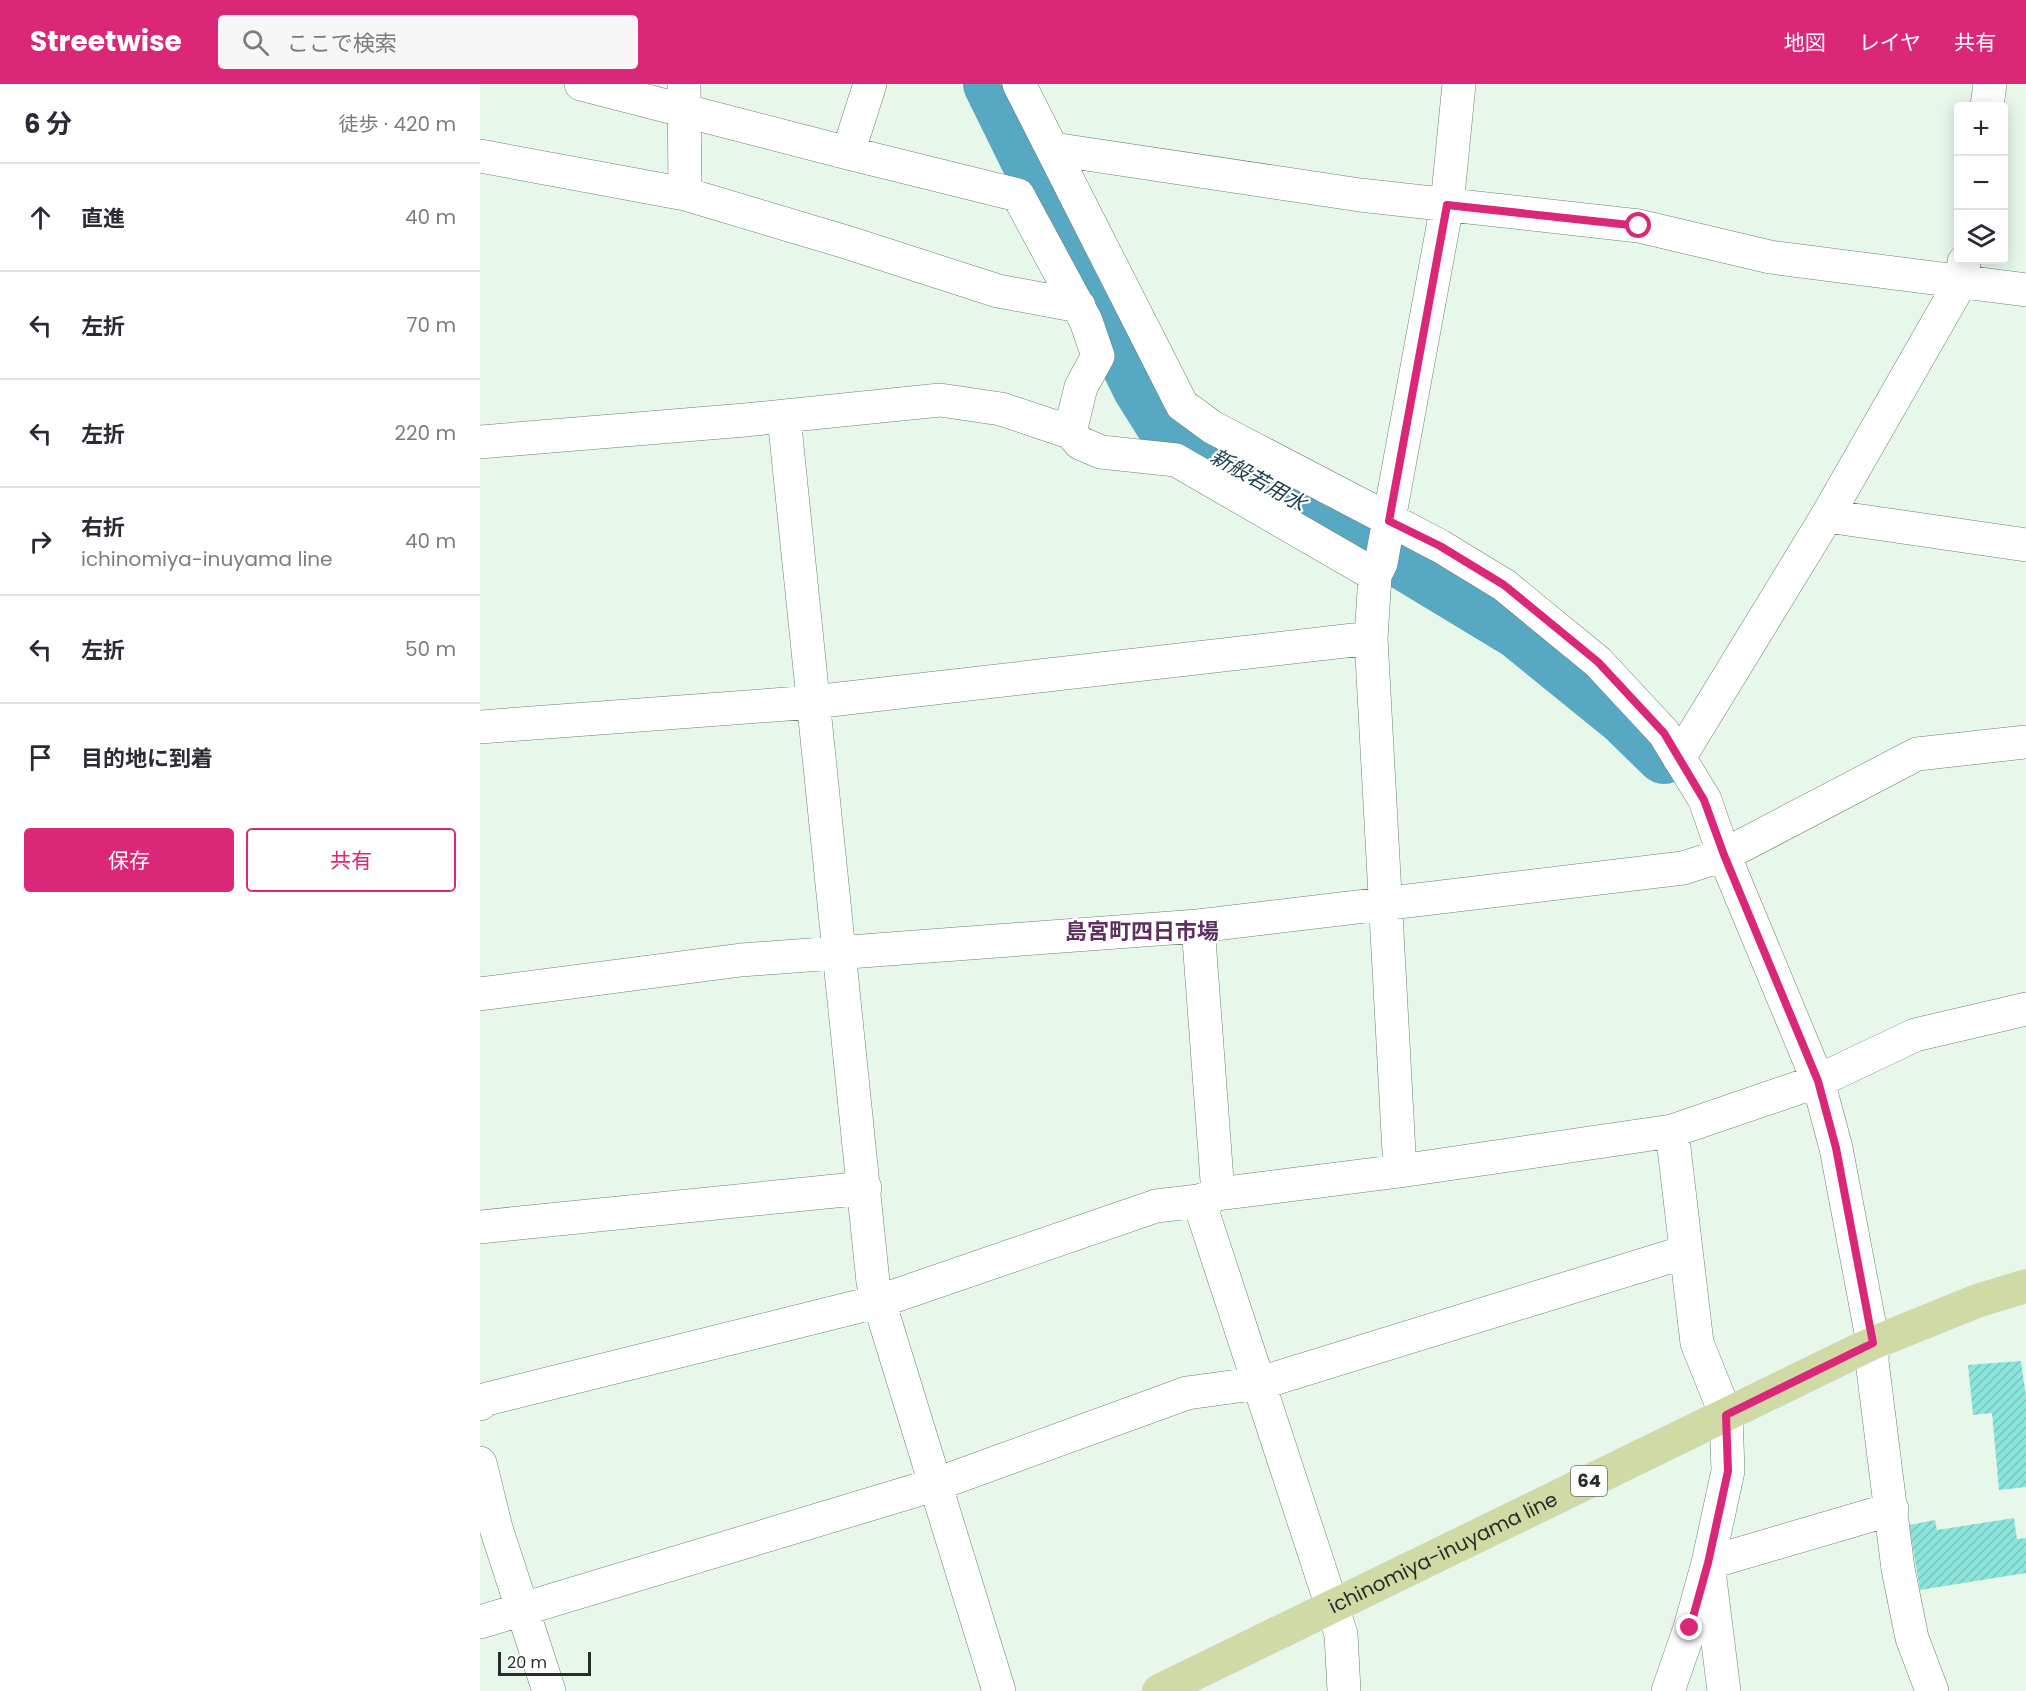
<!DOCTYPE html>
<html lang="ja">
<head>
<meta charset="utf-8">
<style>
  :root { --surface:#fff; --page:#f7f7f7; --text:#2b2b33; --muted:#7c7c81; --line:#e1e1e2; --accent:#db2777 }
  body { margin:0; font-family:Poppins,"Noto Sans JP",sans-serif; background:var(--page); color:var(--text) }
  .controls { position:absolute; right:18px; top:18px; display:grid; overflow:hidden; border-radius:6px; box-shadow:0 3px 15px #0003 }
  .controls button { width:54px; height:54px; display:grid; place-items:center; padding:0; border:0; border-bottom:2px solid var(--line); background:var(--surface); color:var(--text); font:30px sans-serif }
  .scale { position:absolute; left:18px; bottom:15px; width:93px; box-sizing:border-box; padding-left:6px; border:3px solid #272d29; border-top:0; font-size:16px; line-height:21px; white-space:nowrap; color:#272d29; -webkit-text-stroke:4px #fff; paint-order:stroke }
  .stop { position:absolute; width:18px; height:18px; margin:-14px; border:4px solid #db2777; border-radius:50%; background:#fff }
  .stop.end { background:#db2777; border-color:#fff; box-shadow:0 2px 6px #0008 }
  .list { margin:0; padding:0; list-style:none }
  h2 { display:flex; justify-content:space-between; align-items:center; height:78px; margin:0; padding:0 24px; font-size:26px }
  h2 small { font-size:20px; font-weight:400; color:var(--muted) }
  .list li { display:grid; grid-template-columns:39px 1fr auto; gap:18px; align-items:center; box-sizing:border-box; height:108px; padding:0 24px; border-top:2px solid var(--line) }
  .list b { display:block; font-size:22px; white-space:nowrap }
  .list p { margin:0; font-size:20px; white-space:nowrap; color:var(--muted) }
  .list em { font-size:20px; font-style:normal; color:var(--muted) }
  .actions { display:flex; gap:12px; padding:18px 24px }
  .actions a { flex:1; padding:14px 0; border:2px solid var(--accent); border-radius:6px; text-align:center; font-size:21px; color:var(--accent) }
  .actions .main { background:var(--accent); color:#fff }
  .icon { flex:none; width:33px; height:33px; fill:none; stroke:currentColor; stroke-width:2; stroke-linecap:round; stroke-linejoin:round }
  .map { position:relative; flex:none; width:1546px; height:1607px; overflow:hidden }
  header { display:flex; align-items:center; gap:36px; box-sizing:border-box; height:84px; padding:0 30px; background:var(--accent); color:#fff }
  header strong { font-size:28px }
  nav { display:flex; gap:33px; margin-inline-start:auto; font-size:21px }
  .search { width:420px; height:54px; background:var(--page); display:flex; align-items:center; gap:15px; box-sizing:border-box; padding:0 21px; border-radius:6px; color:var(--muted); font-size:22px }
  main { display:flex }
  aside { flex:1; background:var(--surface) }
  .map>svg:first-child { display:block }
</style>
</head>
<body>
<header>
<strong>Streetwise</strong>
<div class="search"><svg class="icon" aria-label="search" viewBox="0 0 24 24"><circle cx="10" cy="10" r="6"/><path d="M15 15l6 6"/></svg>ここで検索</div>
<nav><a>地図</a><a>レイヤ</a><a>共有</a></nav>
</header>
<main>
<aside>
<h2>6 分<small>徒歩 · 420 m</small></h2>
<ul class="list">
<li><svg class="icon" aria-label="ahead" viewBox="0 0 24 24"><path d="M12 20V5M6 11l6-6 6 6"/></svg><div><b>直進</b></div><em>40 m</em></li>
<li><svg class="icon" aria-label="left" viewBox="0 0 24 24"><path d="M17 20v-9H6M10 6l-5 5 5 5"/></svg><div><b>左折</b></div><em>70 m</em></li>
<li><svg class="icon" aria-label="left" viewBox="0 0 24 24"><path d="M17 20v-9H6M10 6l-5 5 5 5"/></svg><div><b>左折</b></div><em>220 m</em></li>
<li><svg class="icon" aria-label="right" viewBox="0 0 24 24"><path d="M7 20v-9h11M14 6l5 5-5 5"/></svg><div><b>右折</b><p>ichinomiya-inuyama line</p></div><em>40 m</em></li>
<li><svg class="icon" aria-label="left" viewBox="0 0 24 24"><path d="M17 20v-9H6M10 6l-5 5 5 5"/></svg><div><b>左折</b></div><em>50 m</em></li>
<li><svg class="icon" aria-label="arrive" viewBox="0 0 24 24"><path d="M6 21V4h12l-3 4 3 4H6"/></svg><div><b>目的地に到着</b></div></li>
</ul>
<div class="actions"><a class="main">保存</a><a>共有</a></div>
</aside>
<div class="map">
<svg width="1546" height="1607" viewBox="0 0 1546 1607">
  <defs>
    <pattern id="building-hatch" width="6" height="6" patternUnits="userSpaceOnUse" patternTransform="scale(1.5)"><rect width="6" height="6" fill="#8ce5dc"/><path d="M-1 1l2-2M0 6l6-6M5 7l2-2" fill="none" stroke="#79c5bd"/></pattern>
  </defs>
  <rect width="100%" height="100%" fill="#e7f8eb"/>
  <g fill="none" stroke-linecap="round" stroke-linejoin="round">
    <path stroke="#57a8c2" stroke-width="56" d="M511,0L660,303L687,346L876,449L1038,547L1144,633L1184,672"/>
  </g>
  <path fill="url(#building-hatch)" d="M1541,1277L1546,1313V1403L1519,1406L1512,1329L1493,1331L1488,1281Z
    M1534,1434L1537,1455L1546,1454V1489L1440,1506L1429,1441L1455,1436L1457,1446Z"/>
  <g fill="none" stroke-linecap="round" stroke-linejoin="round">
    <g stroke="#717f74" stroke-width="34">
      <path id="minor" d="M101,0L368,69
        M204,0L205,110
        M539,0L702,321L732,343L960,462L1024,501L1118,578L1184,649L1225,716L1244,771L1338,997L1356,1064L1393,1259L1392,1277L1418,1485L1432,1554L1452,1607
        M1507,22L1510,0
        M573,65L880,111L1159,142L1290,173L1546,206
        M0,72L205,110L366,158L518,207L599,222
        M304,333L393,1198L519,1607
        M590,348L600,359L621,368L696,376L895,491
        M0,358L265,336L460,316L521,325L590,348L601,303L618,272L606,237L538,111L368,69L390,0
        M1347,432L1546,461
        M0,643L333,618L891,554
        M1199,674L1347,432L1482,196L1484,178
        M718,842L738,1110
        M0,910L261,876L718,842L1203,784L1244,771L1437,670L1546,658
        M920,1087L891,554L895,491L901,479L967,121L979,0
        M719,1117L861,1550L864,1607
        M0,1143L385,1104
        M0,1320L7,1315L400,1217L676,1122L719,1117L738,1110L920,1087L1192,1047L1338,997L1435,951L1546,925
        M0,1379L16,1444L69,1607
        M0,1538L457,1400L707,1309L780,1299L1205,1168
        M1188,1607L1210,1544L1228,1479L1248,1387L1246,1331L1217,1259L1192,1047
        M1244,1607L1228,1479L1412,1425"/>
    </g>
    <g stroke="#d8d9d8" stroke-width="34">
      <g id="major">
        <path id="s1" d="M679,1607L1393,1259L1497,1217L1546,1202"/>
      </g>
    </g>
    <use href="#minor" stroke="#fff" stroke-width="33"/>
    <use href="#major" stroke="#d0daa4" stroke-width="33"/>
  </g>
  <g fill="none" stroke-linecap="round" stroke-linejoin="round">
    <path stroke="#db2777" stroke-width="8" d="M1159,142L967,121L909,437L960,462L1024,501L1118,578L1184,649L1224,716L1244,771L1338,997L1356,1064L1393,1259L1246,1331L1248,1387L1228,1479L1210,1544"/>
  </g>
  <g text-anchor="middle" stroke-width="4.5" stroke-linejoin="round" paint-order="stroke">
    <rect fill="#fff" stroke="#686c69" stroke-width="1.5" x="1091" y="1382" width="36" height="30" rx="4.5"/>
    <g font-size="18" font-weight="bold" fill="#272d29">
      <text x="1109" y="1403">64</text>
    </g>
    <g font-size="20" fill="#272d29" stroke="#fff">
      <text dy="7" stroke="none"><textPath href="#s1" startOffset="316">ichinomiya-inuyama line</textPath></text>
    </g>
    <g font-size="21" font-style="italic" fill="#1a3f4b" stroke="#fff">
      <text transform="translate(778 396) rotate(29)" y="7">新般若用水</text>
    </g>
    <g font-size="22" font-weight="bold" fill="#5e2f61" stroke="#fff">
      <text x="662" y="855">島宮町四日市場</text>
    </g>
  </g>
</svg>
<div class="controls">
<button>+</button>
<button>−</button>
<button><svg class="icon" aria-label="layers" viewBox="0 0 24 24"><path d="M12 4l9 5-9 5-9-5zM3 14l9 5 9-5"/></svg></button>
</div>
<div class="scale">20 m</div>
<div class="stop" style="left:1159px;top:142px"></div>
<div class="stop end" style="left:1210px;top:1544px"></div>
</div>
</main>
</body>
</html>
